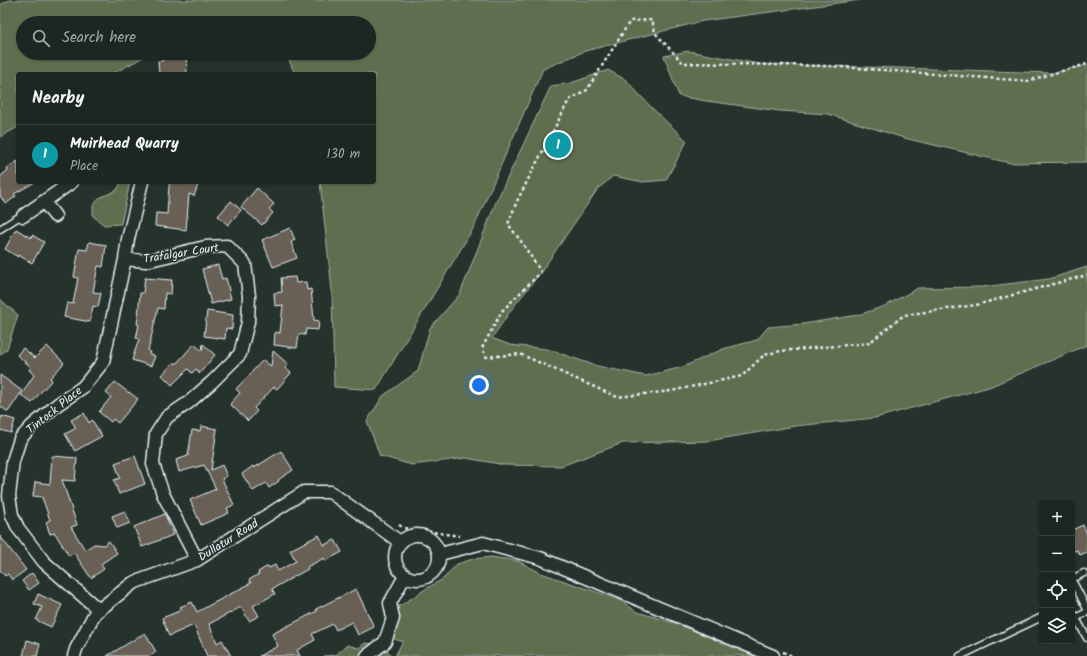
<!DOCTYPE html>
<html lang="en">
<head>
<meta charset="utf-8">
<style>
  :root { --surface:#1c2622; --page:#252e2a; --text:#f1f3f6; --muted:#a0a5a5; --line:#3a4340; --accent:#ffd166 }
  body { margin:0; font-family:Kalam,sans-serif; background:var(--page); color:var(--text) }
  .controls { position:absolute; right:12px; bottom:12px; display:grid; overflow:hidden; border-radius:4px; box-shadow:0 1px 3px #0004 }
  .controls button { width:36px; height:36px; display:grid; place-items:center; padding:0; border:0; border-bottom:1px solid var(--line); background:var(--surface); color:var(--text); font:20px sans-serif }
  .you { position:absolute; left:479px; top:385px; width:14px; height:14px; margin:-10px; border:3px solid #fff; border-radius:50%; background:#1a73e8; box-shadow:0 0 0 6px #1a73e833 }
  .badge { display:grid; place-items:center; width:26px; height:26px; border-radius:50%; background:var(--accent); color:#fff; font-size:13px; font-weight:700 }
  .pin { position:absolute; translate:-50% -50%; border:2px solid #fff; box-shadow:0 1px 4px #0006 }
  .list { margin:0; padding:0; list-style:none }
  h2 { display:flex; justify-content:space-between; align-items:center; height:52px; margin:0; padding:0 16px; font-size:17px }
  h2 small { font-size:13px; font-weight:400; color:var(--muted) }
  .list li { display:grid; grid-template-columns:26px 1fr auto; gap:12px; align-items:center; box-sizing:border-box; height:60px; padding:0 16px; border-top:1px solid var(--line) }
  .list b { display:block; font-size:15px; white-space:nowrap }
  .list p { margin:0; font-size:13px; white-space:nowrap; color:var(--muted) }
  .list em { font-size:13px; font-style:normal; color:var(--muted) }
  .icon { flex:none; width:22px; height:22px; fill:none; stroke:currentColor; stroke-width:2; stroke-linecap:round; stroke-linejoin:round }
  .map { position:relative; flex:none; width:1087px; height:656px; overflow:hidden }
  .search { position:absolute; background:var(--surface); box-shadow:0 1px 3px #0004; left:16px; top:16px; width:360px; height:44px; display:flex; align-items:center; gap:10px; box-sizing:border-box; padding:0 14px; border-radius:22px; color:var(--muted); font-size:15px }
  .panel { position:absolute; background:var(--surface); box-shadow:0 1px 3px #0004; left:16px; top:72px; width:360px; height:112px; border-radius:4px }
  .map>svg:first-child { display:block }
</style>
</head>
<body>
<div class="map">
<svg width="1087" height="656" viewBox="0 0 1087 656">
  <rect width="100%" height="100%" fill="#26332d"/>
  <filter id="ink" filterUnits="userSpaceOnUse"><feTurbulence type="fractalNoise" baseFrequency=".025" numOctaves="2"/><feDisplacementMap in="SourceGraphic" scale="8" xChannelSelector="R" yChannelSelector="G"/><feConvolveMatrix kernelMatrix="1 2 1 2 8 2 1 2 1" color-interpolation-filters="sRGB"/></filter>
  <g filter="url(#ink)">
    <path fill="#606e50" stroke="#a4b0a4" d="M9,0H860L703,21L585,51L543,69L474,227L376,390L334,387L332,290L320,182H374V74H295L286,53H369V23H257L215,19L207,23H23V53H151L112,74H18V127L0,137V5Z
      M688,51L759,64L901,68L1052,73L1087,65V162L1010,163L904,138L828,114L780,111L706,101L679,96L664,56Z
      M608,70L626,80L652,108L687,141L666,180L643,182L613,176L597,190L541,272L511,310L492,338L510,345L547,349L597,366L646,376L683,367L723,349L757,340L768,327L803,324L858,315L885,306L918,288L982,287L1049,279L1087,267V345L989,387L875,418L795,426L708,441L623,443L561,466L505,465L466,458L412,465L380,456L367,421L383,396L418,371L430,328L460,294L496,202L551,86L571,83Z
      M121,182H130L121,224L104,225L93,216V206L99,198L117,190Z
      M0,299L18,315L7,349L0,355Z
      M491,557L518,561L541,573L620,600L637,612L675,623L755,656H395L403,641C391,642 384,627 385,617C386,614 387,610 388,607L394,605L400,606L427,588L443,579L457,564L473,559Z
      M365,643C375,644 387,645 391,656H324L336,655L347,645L359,648Z"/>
    <path fill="#685e54" stroke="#e8f1f8" d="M163,53H186L187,74H159L158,61H163Z
      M18,161V182H35L14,194L16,196L6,204L0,196V177L8,170L7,168Z
      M170,182H199L194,196L189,194L186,230L155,226L156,213L167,214L169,186Z
      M257,188L274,204L269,209L273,213L262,225L241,207Z
      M231,201L241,210L228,225L218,216Z
      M290,228L295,240L291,242L297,258L273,267L262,240Z
      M16,229L31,238L32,235L44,242L32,263L18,255V257L5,249Z
      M89,242L106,245L103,267L98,266L93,292L101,293L98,307L93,306L90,322L64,317L67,303L73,304L78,278L74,277L79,249L87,250Z
      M218,265L222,279L226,278L231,299L211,304L202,269Z
      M295,277L296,283L306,282L307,290L311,289L314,320L319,321L318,330L306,329L305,335L299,334L297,348L274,345L275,332L280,333L283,305L275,306L274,293L282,292L281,278Z
      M145,278L172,280L171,294L165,293L164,309L158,308L148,351L150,352L149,354L155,356L151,366L132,360L139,339L136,338L139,325L137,324L138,317L140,293H143Z
      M207,311L233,315L232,329L226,328L225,339L204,336Z
      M194,344L202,351L203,344L215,355L199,374V372L196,369L192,373L188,369L172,385L162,375L174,362L176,364Z
      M47,346L64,363L50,378L52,380L39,394L32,403L21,395L34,375L29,370L31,367L17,355L23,348L35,358Z
      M273,351L288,364L285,368L291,373L277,389L274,387L254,408L257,411L248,421L230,404L240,393L236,389L263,360L271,366Z
      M0,375L22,391L8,412L0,406Z
      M115,382L129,393V392L138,399L118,423L113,419L111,422L99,412L111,397L106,393Z
      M84,413L89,423L92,420L102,436L75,451L65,434L76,428L71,420Z
      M2,416L15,420L11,433L0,430V422Z
      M201,426L217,429L211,470L222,465L227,476L222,479L234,505L227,508L229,513L201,525L190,500L216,489L204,465L179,472L176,460L188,456L192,430L200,431Z
      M281,451L293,470L278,480L279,481L269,488L266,483L253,491L242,474L253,466L254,468Z
      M52,456L77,458L75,481L62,480L77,525L71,527L85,550L94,544L104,545L109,541L117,553L101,564L104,569L91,578L74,553L69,556L55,533L50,534L46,522L50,520L42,497L33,496L35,482L50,484Z
      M135,456L145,484L119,494L114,480L120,478L115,463Z
      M125,511L130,523L117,528L112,516Z
      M165,514L173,535L142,547L134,527Z
      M1083,525L1087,534V552L1080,555L1077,550L1072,552V530Z
      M319,535L324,545L335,540L342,552L325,561L324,558L307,567L308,569L272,589L275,594L253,606L259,616L249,621L241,607L209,624L217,643L222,640L231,656H207L194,625L169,636L162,618L182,610L180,607L192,602L197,612L251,583L249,580L259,574L258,572L268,566L269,568L275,565L278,571L296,561L290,550Z
      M0,536L26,570L12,580L8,574L5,576L0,570Z
      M32,573L39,583L29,590L22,581Z
      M356,589L374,627L358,635L352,622L336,630L333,624L312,634L315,640L297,650L300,656H259L278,646L272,634L317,611L316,609Z
      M38,594L62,605L51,627L36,620L42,607L34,604Z
      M145,633L156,652L150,656H107Z
      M27,640L40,644L37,656H23Z"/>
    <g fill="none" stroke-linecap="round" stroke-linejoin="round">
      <g stroke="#e8f1f8" stroke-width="9">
        <path id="lane" d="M0,229L17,218L23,216
          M1072,579L1084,573
          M1072,580L1087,609
          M1072,611L1087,638
          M1076,618L1087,612
          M960,656L1042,617"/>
      </g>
      <g stroke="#e8f1f8" stroke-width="15">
        <path id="street" d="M44,202L55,216
          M23,216L72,182
          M125,259L146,261L205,247L227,246L245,264L249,296L248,322L240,354L212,382L188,403L167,417L156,434L153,464L163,494L197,560
          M395 557a22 22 0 1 1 44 0a22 22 0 1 1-44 0Z
          M440,554L483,543L540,558L773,656
          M99,610L44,562L18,528L12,515L9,496L13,461L20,439L32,426L58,404L83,387L103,362L125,259L128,239L142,182
          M74,656L76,649L95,613L133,583L197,560L304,492H330L400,542
          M367,656L385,642L393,618L390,603L405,576"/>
      </g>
      <path stroke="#e8f1f8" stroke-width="2.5" stroke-dasharray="3 3" stroke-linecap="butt" d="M1087,64L1027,81L828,66L683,63L655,33L652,20L630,21L587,90L569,100L517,201L508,224L523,244L541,272L502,311L482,348L486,357L520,354L617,397L671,391L742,376L764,355L781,351L869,343L904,315L976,305L1087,275
        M399,525L404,528L460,536
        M783,652L792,656"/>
      <use href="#lane" stroke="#26332d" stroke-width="6"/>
      <use href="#street" stroke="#26332d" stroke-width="12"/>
    </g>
  </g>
  <g text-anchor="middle" stroke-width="3" stroke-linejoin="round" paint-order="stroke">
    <g font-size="12" fill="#e8f1f8" stroke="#26332d">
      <text transform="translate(181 253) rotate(-9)" y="4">Trafalgar Court</text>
      <text transform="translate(54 410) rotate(-39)" y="4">Tintock Place</text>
      <text transform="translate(228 540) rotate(-32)" y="4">Dullatur Road</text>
    </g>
  </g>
</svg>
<div class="controls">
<button>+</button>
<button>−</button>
<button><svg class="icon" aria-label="locate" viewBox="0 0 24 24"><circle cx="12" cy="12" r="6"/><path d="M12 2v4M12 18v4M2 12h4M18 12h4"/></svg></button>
<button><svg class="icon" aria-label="layers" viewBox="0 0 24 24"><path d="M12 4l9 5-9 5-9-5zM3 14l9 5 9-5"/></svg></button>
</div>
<div class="you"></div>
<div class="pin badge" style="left:558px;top:145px;background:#0f9aa8">1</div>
<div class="search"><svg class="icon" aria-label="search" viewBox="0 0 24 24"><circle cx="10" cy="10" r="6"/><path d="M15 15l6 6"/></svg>Search here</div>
<section class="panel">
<h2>Nearby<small></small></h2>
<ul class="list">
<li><span class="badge" style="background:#0f9aa8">1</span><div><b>Muirhead Quarry</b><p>Place</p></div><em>130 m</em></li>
</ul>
</section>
</div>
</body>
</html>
